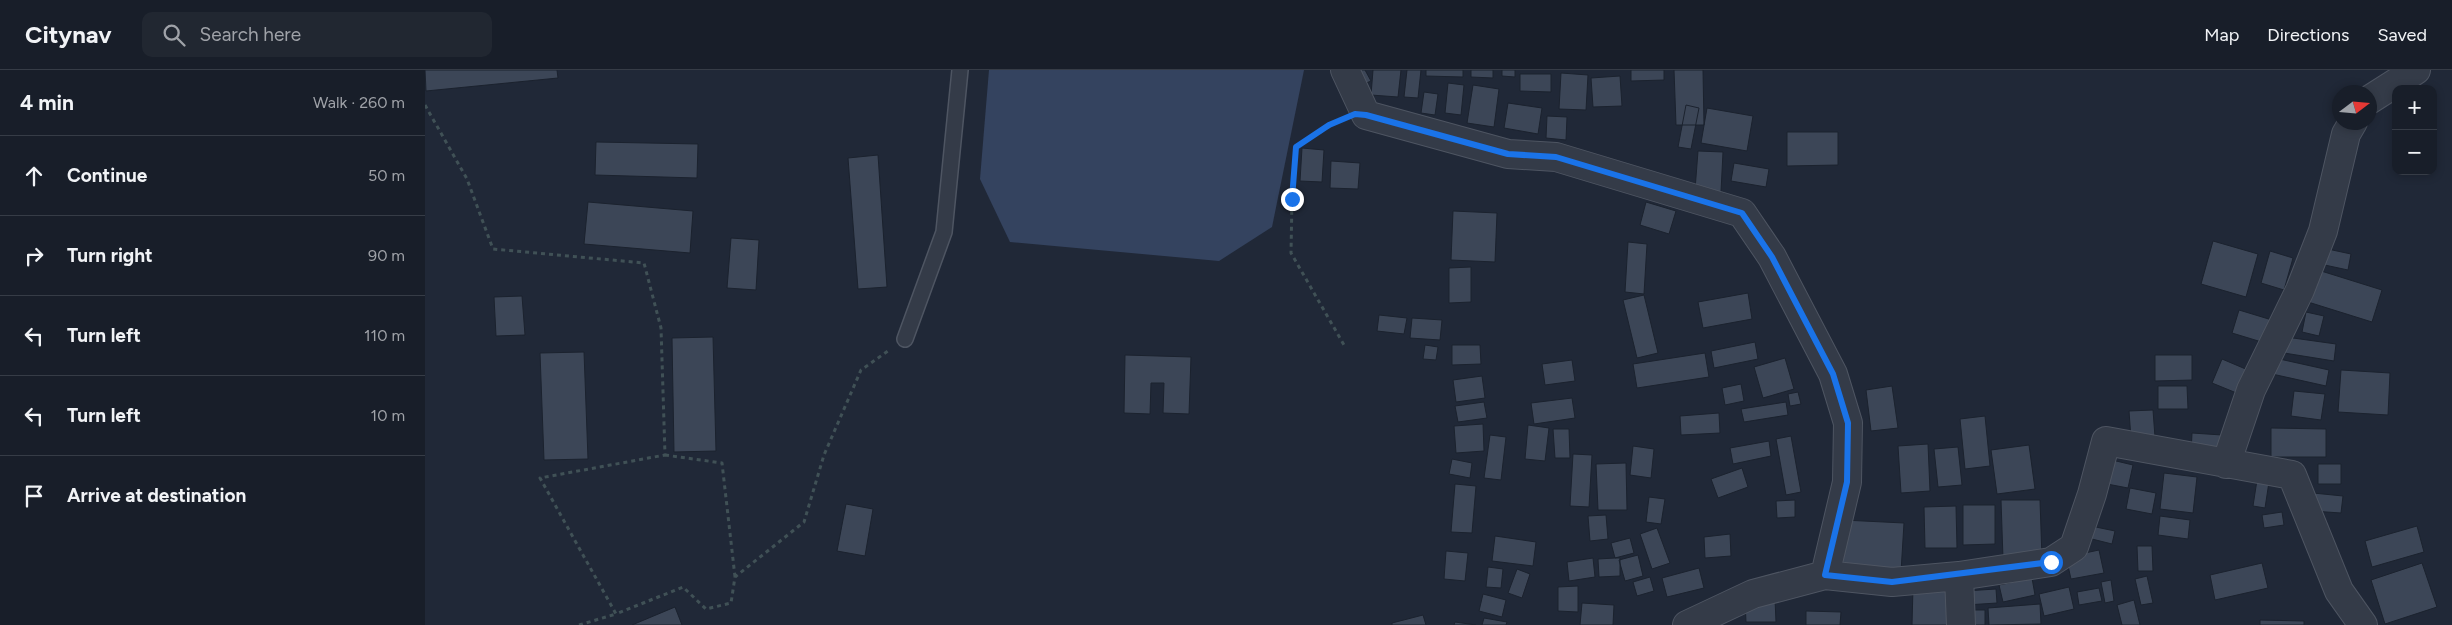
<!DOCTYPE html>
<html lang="en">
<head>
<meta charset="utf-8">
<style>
  :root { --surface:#181e29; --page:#212731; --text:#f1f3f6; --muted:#9fa2a8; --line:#363c46 }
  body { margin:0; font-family:Figtree,sans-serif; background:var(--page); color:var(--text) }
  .controls { position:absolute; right:15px; top:15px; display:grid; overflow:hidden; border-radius:10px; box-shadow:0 2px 8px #0003 }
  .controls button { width:45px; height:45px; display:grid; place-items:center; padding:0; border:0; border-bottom:1px solid var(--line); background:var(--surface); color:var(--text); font:25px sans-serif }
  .compass { position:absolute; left:1907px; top:15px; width:45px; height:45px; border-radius:50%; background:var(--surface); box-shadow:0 2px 8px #0003; rotate:74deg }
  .stop { position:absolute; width:15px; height:15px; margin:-11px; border:4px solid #1a73e8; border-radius:50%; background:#fff }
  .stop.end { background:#1a73e8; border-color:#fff; box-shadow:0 1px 5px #0008 }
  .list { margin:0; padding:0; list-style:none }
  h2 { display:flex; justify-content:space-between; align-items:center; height:65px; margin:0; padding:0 20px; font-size:21px }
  h2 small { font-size:16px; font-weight:400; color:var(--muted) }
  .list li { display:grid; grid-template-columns:32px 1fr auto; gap:15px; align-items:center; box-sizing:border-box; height:80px; padding:0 20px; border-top:1px solid var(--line) }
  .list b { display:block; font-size:19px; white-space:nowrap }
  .list em { font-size:16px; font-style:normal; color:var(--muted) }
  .icon { flex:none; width:28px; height:28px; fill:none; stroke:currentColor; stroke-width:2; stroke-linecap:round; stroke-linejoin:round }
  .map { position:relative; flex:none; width:2027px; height:555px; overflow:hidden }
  header { display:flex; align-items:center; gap:30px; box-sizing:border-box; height:70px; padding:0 25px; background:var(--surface); border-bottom:1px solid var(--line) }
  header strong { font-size:24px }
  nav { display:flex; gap:28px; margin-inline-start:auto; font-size:18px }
  .search { width:350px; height:45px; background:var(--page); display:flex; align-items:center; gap:12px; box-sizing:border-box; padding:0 18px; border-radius:10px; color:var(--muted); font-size:19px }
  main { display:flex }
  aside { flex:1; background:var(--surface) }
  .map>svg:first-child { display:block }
</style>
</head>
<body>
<header>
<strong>Citynav</strong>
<div class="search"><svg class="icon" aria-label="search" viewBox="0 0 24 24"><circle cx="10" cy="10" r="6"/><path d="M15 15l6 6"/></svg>Search here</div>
<nav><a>Map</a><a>Directions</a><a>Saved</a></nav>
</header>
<main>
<aside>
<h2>4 min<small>Walk · 260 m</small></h2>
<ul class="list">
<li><svg class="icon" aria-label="ahead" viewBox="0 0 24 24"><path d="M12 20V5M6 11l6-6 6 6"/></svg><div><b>Continue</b></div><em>50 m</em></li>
<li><svg class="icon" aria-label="right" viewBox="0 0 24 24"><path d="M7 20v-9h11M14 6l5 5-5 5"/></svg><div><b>Turn right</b></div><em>90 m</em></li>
<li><svg class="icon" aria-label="left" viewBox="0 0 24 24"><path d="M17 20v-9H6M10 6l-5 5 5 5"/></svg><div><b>Turn left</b></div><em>110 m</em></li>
<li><svg class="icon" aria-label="left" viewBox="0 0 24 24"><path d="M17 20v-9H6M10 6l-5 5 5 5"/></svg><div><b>Turn left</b></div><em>10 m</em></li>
<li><svg class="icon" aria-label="arrive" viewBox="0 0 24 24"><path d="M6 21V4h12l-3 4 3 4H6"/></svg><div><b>Arrive at destination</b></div></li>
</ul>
</aside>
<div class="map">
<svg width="2027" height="555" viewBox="0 0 2027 555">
  <rect width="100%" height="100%" fill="#202837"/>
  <path fill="#34435f" d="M564,0H879L847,157L794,191L585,172L555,109Z"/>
  <path fill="#3c4657" stroke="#1b222e" d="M0,0H132L133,8L1,21Z
    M929,0H940L946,11L937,15Z
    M948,0H976L973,27L946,25Z
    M982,0H996L993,28L979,27Z
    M1001,0H1038V7L1001,6Z
    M1046,0H1068V8L1046,7Z
    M1077,0H1090V7L1077,6Z
    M1206,0H1239V10L1206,11Z
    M1249,0H1278L1279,55H1251Z
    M1136,3L1163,5L1161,40L1134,39Z
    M1095,4H1126V22L1095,21Z
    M1195,6L1197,36L1168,37L1166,8Z
    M1023,13L1039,15L1036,45L1020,43Z
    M1048,15L1074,19L1069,57L1042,53Z
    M999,22L1013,24L1010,45L996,43Z
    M1083,33L1117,38L1113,64L1079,58Z
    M1261,35L1274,38L1266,79L1253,77Z
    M1282,38L1328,46L1322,81L1276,73Z
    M1122,46L1142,47L1141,70L1121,68Z
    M1362,62H1413V95L1362,96Z
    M171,72L273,74L272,108L170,105Z
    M877,78L899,80L897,112L875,111Z
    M1273,81L1298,82L1296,122L1270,120Z
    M453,85L462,217L433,219L423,88Z
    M906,91L935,93L933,119L905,118Z
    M1309,93L1344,99L1341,117L1306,111Z
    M163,132L268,141L265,183L159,174Z
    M1221,132L1251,141L1244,164L1215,155Z
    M1028,141L1072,143L1070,192L1026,190Z
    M306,168L334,170L331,220L302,218Z
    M1788,171L1833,184L1821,227L1776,214Z
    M1203,172L1222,174L1219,224L1200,222Z
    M1898,178L1926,184L1923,200L1895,194Z
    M1845,181L1868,188L1859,220L1836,213Z
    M1046,197V232L1024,233V198Z
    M1893,200L1957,220L1947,252L1883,232Z
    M1323,223L1327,249L1278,258L1273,232Z
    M1219,225L1233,283L1212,288L1198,230Z
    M97,226L100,265L71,266L69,227Z
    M1814,240L1847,250L1840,273L1807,263Z
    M1881,242L1899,246L1894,266L1877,262Z
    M954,245L982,248L979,264L952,261Z
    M987,248L1017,250L1015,270L985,268Z
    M288,267L291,381L249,382L247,268Z
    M1861,267L1911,274L1909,291L1859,283Z
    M1330,272L1333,289L1289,298L1286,281Z
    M1000,275L1013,277L1011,290L998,289Z
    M1027,275H1055L1056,294L1027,295Z
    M159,282L163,389L119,390L115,283Z
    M1280,283L1284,307L1212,318L1208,294Z
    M700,285L766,287L764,344L738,343L739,313H726L725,344L699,343Z
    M1730,285H1767V310L1730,311Z
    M1360,288L1369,319L1338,328L1329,297Z
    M1850,288L1904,300L1901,316L1847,304Z
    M1797,289L1823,300L1814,324L1787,313Z
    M1147,290L1150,311L1120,315L1117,294Z
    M1916,300L1965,303L1963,345L1913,342Z
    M1057,306L1060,328L1031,332L1028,310Z
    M1316,314L1319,331L1300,335L1297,318Z
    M1467,316L1473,358L1446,361L1441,320Z
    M1733,316H1762L1763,339H1733Z
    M1869,321L1900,324L1896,350L1866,346Z
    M1373,322L1376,334L1365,336L1363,324Z
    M1147,328L1150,348L1109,354L1106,333Z
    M1059,332L1062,348L1033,352L1030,336Z
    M1361,332L1363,345L1319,352L1316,339Z
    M1728,340L1730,367L1706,369L1704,341Z
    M1294,343L1295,363L1256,365L1255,346Z
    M1560,346L1565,396L1540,399L1535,349Z
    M1058,354L1059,381L1031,383L1029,356Z
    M1103,355L1124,358L1120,391L1100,389Z
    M1846,358L1901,359V387H1846Z
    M1128,359H1144L1145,388H1130Z
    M1767,363L1797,365L1795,386L1766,384Z
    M1065,365L1081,367L1076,410L1059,408Z
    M1366,366L1376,422L1361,425L1351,369Z
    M1344,371L1346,386L1308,394L1305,378Z
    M1503,374L1505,421L1476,423L1473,376Z
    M1604,375L1610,419L1572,424L1566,380Z
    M1208,376L1229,379L1226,408L1205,405Z
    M1533,377L1537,415L1513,417L1509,379Z
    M1148,384L1167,385L1164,437L1145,436Z
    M1027,389L1047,393L1045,408L1024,404Z
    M1687,390L1708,395L1703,418L1682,414Z
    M1201,393L1202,440H1173L1171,394Z
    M1893,394H1916V414H1893Z
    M1317,398L1323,417L1293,428L1286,409Z
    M1739,403L1772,407L1768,443L1735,439Z
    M1832,410L1844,412L1840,438L1828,436Z
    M1030,414L1051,416L1047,463L1026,462Z
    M1705,418L1731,423L1727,444L1701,439Z
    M1888,423L1918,426L1916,443L1887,441Z
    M1224,427L1240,429L1236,454L1221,452Z
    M1370,430V447L1352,448L1351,431Z
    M1576,430H1615L1617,488L1578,489Z
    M421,434L448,439L440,486L412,481Z
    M1538,435H1570V474L1538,475Z
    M1531,436L1532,478H1500L1499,437Z
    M1857,442L1859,455L1839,458L1837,445Z
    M1181,445L1183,469L1165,471L1163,446Z
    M1735,446L1765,450L1763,469L1733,465Z
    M1418,450L1479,453L1476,502L1416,498Z
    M1666,456L1690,461L1687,474L1663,468Z
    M1992,456L1999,482L1947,497L1940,471Z
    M1232,458L1245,493L1227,499L1215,464Z
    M1305,464L1306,486L1280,488L1279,467Z
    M1070,466L1111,472L1108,496L1067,491Z
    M1205,468L1209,483L1190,488L1186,473Z
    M1712,476H1727L1728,501H1713Z
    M1674,480L1679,503L1646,509L1641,487Z
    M1021,481L1043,483L1040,511L1019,509Z
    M1213,485L1218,506L1200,511L1194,490Z
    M1168,488L1170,507L1144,511L1142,492Z
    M1190,488H1195V506L1174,507L1173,489Z
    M1837,493L1843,518L1790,530L1785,505Z
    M1997,493L2012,537L1960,554L1946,510Z
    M1063,497L1078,499L1076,518L1061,517Z
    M1274,498L1279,518L1242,527L1237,508Z
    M1092,499L1105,504L1097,528L1083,523Z
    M1722,506L1728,533L1716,535L1710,509Z
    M1225,507L1229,521L1212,526L1208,512Z
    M1607,508L1610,525L1578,532L1574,515Z
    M1686,510L1689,531L1680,533L1676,512Z
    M1153,516V542L1133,541V517Z
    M1488,516L1526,517V555H1487Z
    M1644,517L1649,539L1619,546L1614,524Z
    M1674,518L1677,531L1654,535L1652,522Z
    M1571,519L1572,533L1541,535L1540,521Z
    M1058,524L1081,530L1077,547L1054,541Z
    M1350,529L1351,552H1321L1320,530Z
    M1709,530L1715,555H1697L1692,535Z
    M1157,533L1189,535L1188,555H1155Z
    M1615,534L1616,554L1564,555L1563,538Z
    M250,537L257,555H207Z
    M1536,540H1560V555H1537Z
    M1381,541L1416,542L1415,555H1381Z
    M998,545L1001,555H967V553Z
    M1059,548L1082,552L1081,555H1057Z
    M1835,550L1879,551V555H1835Z
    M1030,552L1051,555H1029Z"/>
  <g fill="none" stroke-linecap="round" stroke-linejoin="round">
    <g stroke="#4e5562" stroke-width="18">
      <path id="lane" d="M480,269L519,162L535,0"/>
    </g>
    <g stroke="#4e5562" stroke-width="30">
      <path id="street" d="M920,0L941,45L1083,84L1131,87L1317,143L1347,187L1408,304L1423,353L1422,412L1400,505
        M1944,30L1991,0
        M1801,394L1826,320L1875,220L1898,161L1921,64L1928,52
        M1262,555L1328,524L1400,505L1467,512L1534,506
        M1536,555L1534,506L1626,492L1649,477L1667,424L1681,371L1867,405L1914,521L1938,555"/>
    </g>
    <path stroke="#405156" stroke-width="3" stroke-dasharray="4 4" stroke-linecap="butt" d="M0,35L42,109L68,179L219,193L236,258L240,385L115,408L191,544L258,517L281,539L306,533L310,507L379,452L399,385L436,300L463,281
      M912,52L871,77L867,129L866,183L919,275
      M240,385L297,393L310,507
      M154,555L191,544"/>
    <use href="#lane" stroke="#343b48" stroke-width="15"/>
    <use href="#street" stroke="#343b48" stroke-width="28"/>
  </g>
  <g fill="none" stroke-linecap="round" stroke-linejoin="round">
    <path stroke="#1a73e8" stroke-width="6" d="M867,129L871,77L904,55L930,44L941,45L1083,84L1131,87L1317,143L1347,187L1408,304L1423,353L1422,412L1400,505L1467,512L1626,492"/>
  </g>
</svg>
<div class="controls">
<button>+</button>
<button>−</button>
</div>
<svg class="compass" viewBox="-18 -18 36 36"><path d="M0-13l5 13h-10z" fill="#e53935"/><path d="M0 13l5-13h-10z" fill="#9fa2a8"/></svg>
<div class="stop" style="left:1626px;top:492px"></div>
<div class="stop end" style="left:867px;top:129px"></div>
</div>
</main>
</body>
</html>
